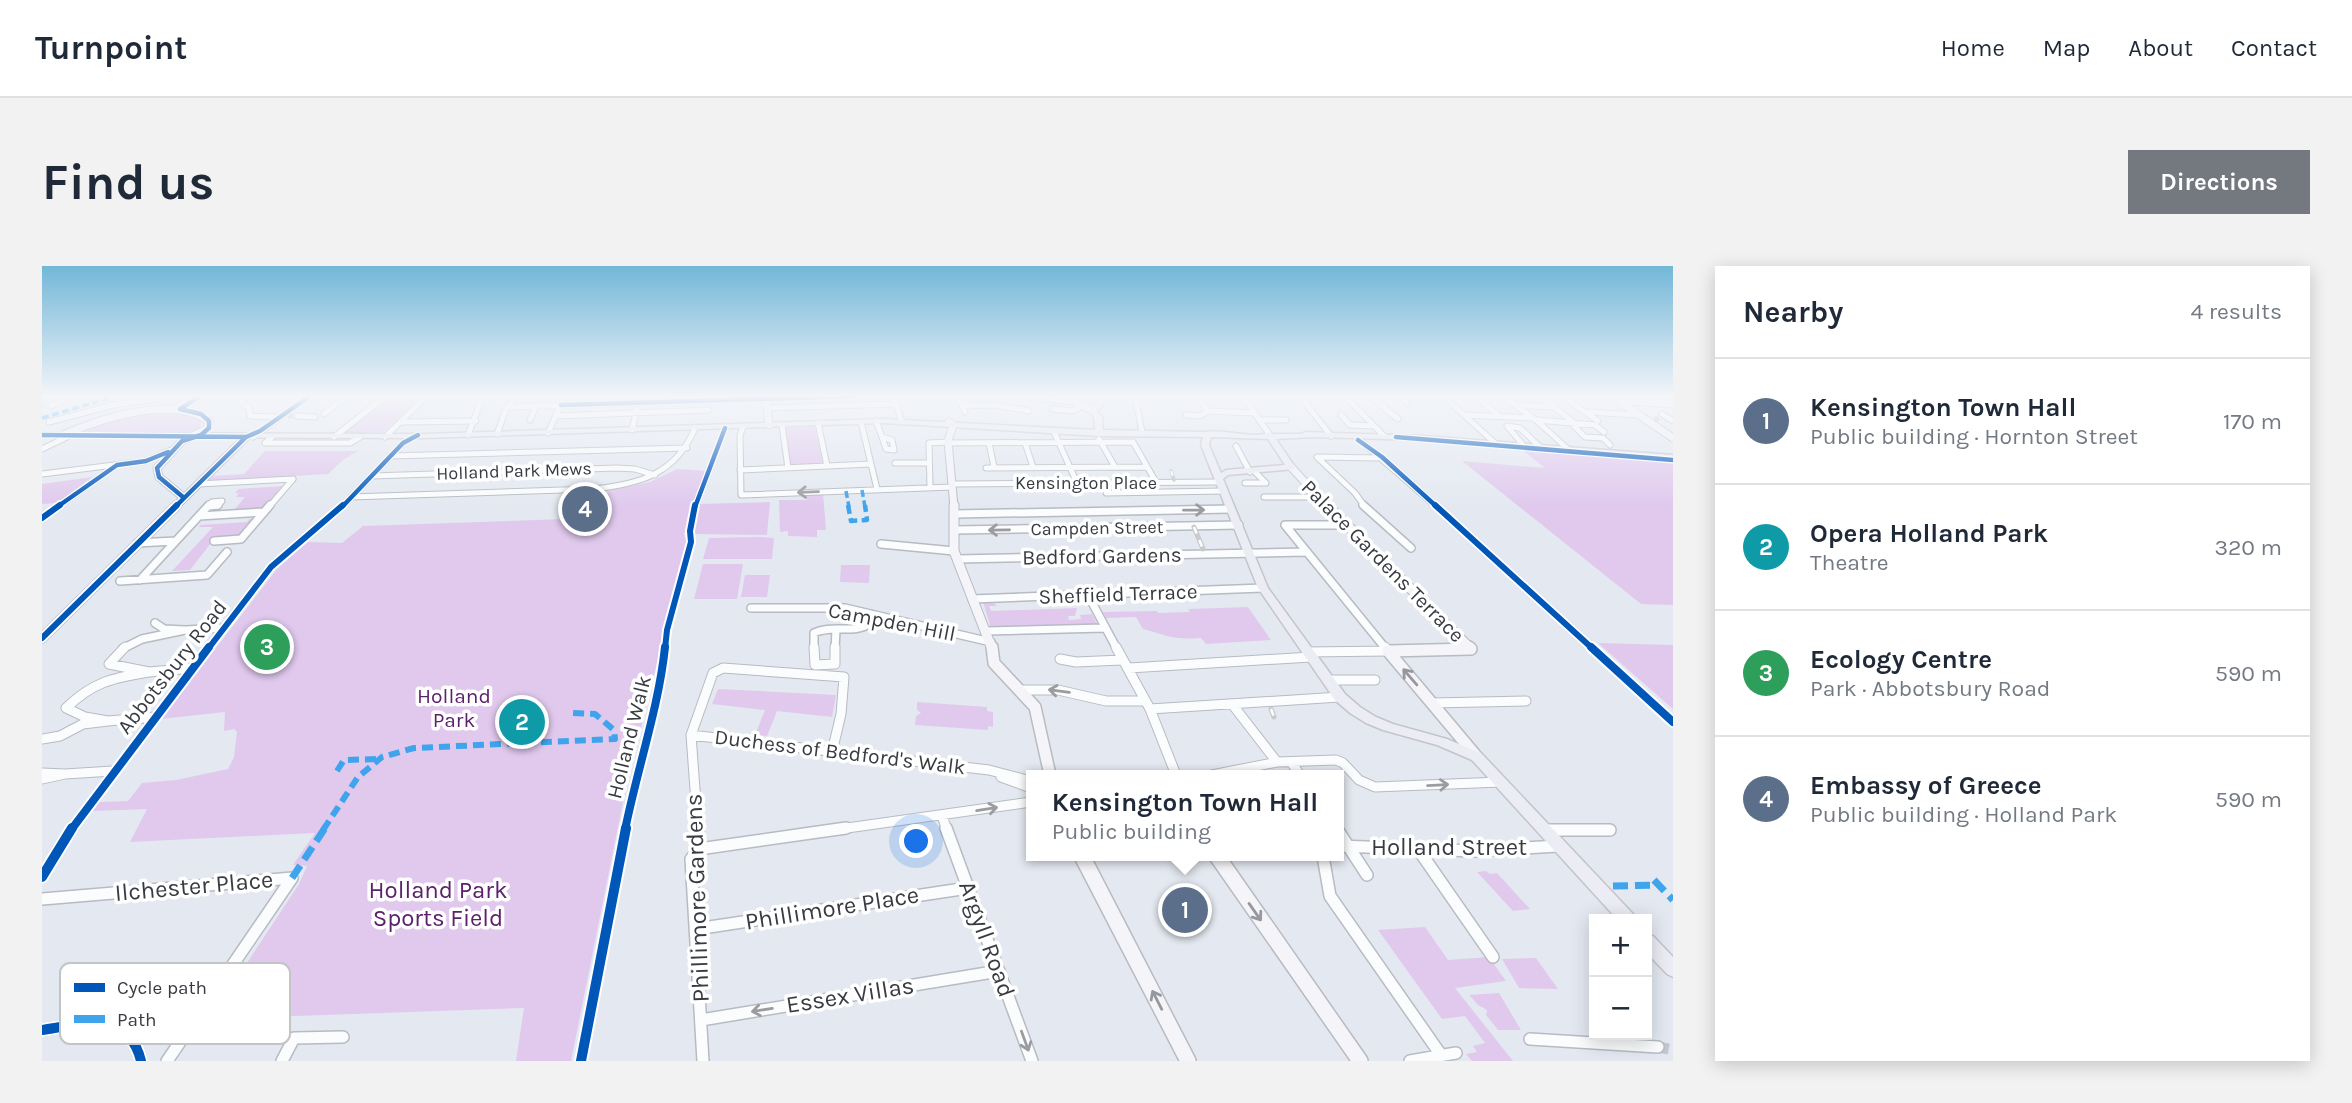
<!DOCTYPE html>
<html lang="en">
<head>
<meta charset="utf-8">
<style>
  :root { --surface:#fff; --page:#f2f2f3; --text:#1f2937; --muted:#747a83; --line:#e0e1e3; --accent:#74797f }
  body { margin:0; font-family:Karla,sans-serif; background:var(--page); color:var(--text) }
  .controls { position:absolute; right:21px; bottom:21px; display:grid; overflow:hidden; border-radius:0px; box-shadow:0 4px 18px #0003 }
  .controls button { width:63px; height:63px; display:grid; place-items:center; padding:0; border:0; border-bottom:2px solid var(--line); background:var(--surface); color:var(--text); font:35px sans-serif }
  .you { position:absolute; left:875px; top:576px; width:24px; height:24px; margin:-18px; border:5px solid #fff; border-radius:50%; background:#1a73e8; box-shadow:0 0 0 10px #1a73e833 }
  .badge { display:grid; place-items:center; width:46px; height:46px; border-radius:50%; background:var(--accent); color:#fff; font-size:23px; font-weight:700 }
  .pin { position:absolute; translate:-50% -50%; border:4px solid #fff; box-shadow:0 2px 7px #0006 }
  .popup { position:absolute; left:984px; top:504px; width:318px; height:91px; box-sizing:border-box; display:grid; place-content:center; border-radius:0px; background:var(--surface); filter:drop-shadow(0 2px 5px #0005); font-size:23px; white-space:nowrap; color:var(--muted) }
  .popup b { font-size:26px; color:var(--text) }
  .popup::after { content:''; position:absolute; left:50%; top:100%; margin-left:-14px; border:14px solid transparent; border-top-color:var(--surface) }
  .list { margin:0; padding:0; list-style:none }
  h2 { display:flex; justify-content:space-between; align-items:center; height:91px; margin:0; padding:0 28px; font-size:30px }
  h2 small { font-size:23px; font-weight:400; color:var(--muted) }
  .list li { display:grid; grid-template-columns:46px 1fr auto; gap:21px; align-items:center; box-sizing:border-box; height:126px; padding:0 28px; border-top:2px solid var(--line) }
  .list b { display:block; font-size:26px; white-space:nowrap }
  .list p { margin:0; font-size:23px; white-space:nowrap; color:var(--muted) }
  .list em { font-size:23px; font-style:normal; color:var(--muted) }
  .map { position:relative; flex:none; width:1631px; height:795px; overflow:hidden; border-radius:0px }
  header { display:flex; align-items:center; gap:42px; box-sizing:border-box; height:98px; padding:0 35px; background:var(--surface); border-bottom:2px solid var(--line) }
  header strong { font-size:33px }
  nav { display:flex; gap:38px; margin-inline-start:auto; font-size:24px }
  .intro { display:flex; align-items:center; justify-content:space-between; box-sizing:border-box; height:168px; padding:0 42px }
  h1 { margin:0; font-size:49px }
  .button { padding:18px 32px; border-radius:0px; background:var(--accent); color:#fff; font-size:24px; font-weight:700 }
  main { display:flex; gap:42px; padding:0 42px }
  aside { flex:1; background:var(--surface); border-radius:0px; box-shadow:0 4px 18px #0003 }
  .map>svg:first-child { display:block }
</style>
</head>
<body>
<header>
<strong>Turnpoint</strong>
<nav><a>Home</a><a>Map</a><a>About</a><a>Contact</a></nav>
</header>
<div class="intro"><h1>Find us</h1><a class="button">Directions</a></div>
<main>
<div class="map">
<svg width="1631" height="795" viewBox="0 0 1631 795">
  <rect width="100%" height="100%" fill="#e4e9f1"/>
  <path fill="#e0c9ed" d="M349,130H380L342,166L302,167Z
    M116,147L145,148L160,154L158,166L35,165L71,153Z
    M773,161L781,199L748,200L744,162Z
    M1478,182L1631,196V339L1599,338L1420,195L1503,202Z
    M223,185H316L301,194L286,208L165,215L171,210L202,208Z
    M635,203L666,205L642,268L645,276L583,526L529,795H474L482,742L168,753L257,618L265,600L251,599L273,567L88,576L105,543L51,545L57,536L86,535L100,517L134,514L186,503L192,491L195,466L192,463L182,465L183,446L119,453L235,303L266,276L300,277L321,260L551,252L555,238L567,225L608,216Z
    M50,211L15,237L0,238V218Z
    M241,220L220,244L185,246L194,242L203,231H194L197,227H193L197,223Z
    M781,227L784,264H775V271L746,270V265L738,266L737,234H765V228Z
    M728,236L725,269L650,268L657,238Z
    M213,252L198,270L173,272L148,304L130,305L171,261H157L158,259L205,256L207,253Z
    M718,271L732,272L730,293H661L667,272Z
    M661,298H701L695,333H652Z
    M799,299H828L827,317L798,316Z
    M703,309H728L725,331H699Z
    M941,336H951L955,340H947L949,345L1035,342L1033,350H1026L1027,354L1039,353L1038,349L1050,348L1055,358L949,362Z
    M1206,341L1229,374L1164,378L1159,372C1130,374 1127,370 1101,363L1094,351L1064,352L1061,346L1115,345L1116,347L1148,346L1146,343Z
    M1556,377L1631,379V443Z
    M676,423L794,429L790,451L735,445L725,470L713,469L723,444L670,438Z
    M875,436L945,441V445L951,446V461L946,460V464L873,459L874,450L879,447L875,444Z
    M1444,605L1448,608L1455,607L1488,643L1471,645L1435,606Z
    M1383,661L1406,694L1447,691L1464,715L1413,722L1471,795H1430L1424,788L1435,786L1431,780L1443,777L1423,750L1400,753L1336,664Z
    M1494,692L1516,723L1477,722L1460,693Z
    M1457,727L1479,764H1456L1444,749L1445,744L1436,739L1427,729Z"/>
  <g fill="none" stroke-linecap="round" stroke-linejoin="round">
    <path stroke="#c2c6ce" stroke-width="5" stroke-dasharray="5 2.5" stroke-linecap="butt" d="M246,150H255
      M1612,153H1620"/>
    <path stroke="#c2c6ce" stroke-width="11" stroke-dasharray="11 5" stroke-linecap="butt" d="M1616,781L1631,784"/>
    <g stroke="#b7bbc2" stroke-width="7">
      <path id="street-far3" d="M206,130L198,135L207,142L208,150L238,151
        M851,130L860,156
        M915,130L923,146
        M975,130L1032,136
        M1093,130L1100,166
        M1156,130L1166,145L1212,147
        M1201,130L1227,168
        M1258,130L1289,170
        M1303,130L1342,170
        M1328,130L1356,153
        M1358,130L1365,137
        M1401,130L1454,178
        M1433,130L1457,150
        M1461,130L1495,155L1527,184
        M1520,130L1556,155
        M1488,132L1511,133
        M1501,132L1531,156
        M1474,139L1513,141
        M9,140L29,130
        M921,140L954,139L987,145
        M468,141L815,130
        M725,142L854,138
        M1011,143L1030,145L1040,140
        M1548,146L1594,149
        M282,148L305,130
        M1620,148L1631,155
        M1144,149L1158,150L1166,145
        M1299,149L1308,159L1332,160
        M1423,149L1490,152
        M255,150L273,151
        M514,150L667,144
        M488,154L494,140
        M1217,154H1244
        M1495,154L1553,159L1562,166
        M834,155L840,171
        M7,156L71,139L115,133
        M358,156L434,155
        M819,156L835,223
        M1528,156L1543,171L1561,172L1568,179
        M776,157L785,200
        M740,159L746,202
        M701,161L698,169L699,229L910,221
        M590,164L595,143
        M1012,166L1035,217
        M506,167L523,130
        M455,168L464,143L474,130
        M426,169L441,130
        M1313,170L1395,241
        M211,171L268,130
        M230,171L223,177H308L318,171
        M292,171L344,130
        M343,171L385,130
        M840,171L850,174L852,184L844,183Z
        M1057,173L1073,201
        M906,177L1091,176L1114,216
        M947,177L952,201
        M983,177L991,201
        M1194,180L1208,206
        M1482,180L1465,160L1478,162L1498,181
        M0,183L25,171
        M348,190L645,182
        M853,197H887
        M944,202L1105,201
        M698,204L829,198
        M0,208L104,195L129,184
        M330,210L575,202L593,203L613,209
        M1203,217H1224L1212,205
        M156,218L251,213
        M910,218L1178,216
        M888,222L887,177L906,176
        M1064,227L1182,225
        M309,231L552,223C598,218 634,208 653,162
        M1222,231H1276
        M15,241L72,201
        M165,241L170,236L180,235L176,240H167
        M227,241L251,213
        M300,241L367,171
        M1323,241L1313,227L1275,191L1337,192"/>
    </g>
    <g stroke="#b7bbc2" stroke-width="10">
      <path id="street-far2" d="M1321,239L1369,282
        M1393,239L1551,383
        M167,240L176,239
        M913,248L1189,243
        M157,250L222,246
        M0,252L18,239
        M1303,259H1243L1344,383
        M912,264L1197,259
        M172,275L199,273L228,239
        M95,277L133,275
        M839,278L912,285
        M915,293L1265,286
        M98,314L167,239
        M78,315L165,309L185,286
        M1046,329L1075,383
        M930,333L1221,322
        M709,342H803L949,376
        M143,364L182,362
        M944,365L1062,362
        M80,383L100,373L143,364L122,363L113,357
        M166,383L229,301L301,239
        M772,383V367C789,358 813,369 828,357L829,348
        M793,383L794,364"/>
    </g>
    <g stroke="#b7bbc2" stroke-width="11">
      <path id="street-far1" d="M772,381L773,399L793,398V381
        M1074,381L1108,443L1134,509
        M1343,381L1346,385
        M1549,381L1631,456
        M1265,386L1346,385
        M1018,393L1034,396L1080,394
        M1087,402L1269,391
        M107,406L151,402
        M1286,414H1333
        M977,424H1016L1064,435H1103
        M1391,437L1484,435
        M1190,438L1235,496
        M1108,443L1298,431
        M66,455L113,451
        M649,469L947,504L989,515
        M0,473L18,470L41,458L66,455L43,451L24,442C51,416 70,412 107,406L67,398L83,381
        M1249,496L1258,509
        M0,507L23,508L0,513
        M23,508L71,505
        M1170,509L1235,496L1294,494L1301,497L1317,514L1333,521L1459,516
        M959,511L989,522
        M900,550L905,564
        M29,564L167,381
        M656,564L649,469L671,407L681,402L802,411L799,448L790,486
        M791,564L989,536"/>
    </g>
    <g stroke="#b7bbc2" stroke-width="14">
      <path id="street" d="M656,562L657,583L649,593L661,795
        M904,562L990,795
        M1502,564H1568
        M1297,566L1325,609
        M1297,580L1433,585L1516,580
        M657,583L804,562
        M1376,583L1451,691
        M1281,590L1288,630L1399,789
        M0,611L30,562
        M0,633L250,612
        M654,663L926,622
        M659,754L957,705
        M0,764C40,758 87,744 99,795
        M1488,773L1616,781
        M125,795L250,612
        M240,795L252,772L301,771
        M1368,795L1414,787"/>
    </g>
    <g stroke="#b7bbc2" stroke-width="9">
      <path id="secondary-far3" d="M724,130L727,159
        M1019,130L1050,144
        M1569,130L1631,172
        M1574,134L1631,138
        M133,143L158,130
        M907,156L911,159L906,175L912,241
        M23,168C61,152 130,129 167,155L165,163L140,175L115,202L117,211L141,231
        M1249,201L1286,241
        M133,241L204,171"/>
    </g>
    <g stroke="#b7bbc2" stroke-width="11">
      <path id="secondary-far2" d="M912,239V285L950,383
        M1285,239L1429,383
        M0,372L135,239"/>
    </g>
    <g stroke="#b7bbc2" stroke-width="14">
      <path id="secondary-far1" d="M950,381L952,397L993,441L1008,509
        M1427,381L1429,383
        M1346,385L1435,491
        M1346,385L1429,383"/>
    </g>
    <g stroke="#b7bbc2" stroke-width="18">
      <path id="secondary" d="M1040,590L1146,795
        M1175,590L1318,795"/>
    </g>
    <g stroke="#c2c5c9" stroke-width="3">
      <path id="primary" d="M1055,130H1062L1060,141L1055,145L1060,151L1061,164L1162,166C1180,162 1213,174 1227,166L1231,168H1259L1263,166L1380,170L1631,189V195L1380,174L1272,171L1234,173L1253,201L1252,203L1186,209L1181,213L1226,322L1303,428L1318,441L1334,451L1351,458L1405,473L1440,488L1591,648L1593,653H1575L1430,494L1395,479L1341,464L1324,457L1308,447L1293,434L1216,322L1159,179L1161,171L1057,170L842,157L381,172L0,171V167L381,168L842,153L1053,164L1052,151L1046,144L1052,140ZM1169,171L1226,173L1243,199L1184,204L1179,207L1167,179Z
        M1605,668L1611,670L1631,691V711L1625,708L1605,687Z"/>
    </g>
    <g stroke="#c2c5c9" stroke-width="3">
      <path id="highway" d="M9,130H19L0,141V135Z"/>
    </g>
    <use href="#street-far3" stroke="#fbfcfd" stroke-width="5"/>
    <use href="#street-far2" stroke="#fbfcfd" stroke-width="7"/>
    <use href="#street-far1" stroke="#fbfcfd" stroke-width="9"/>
    <use href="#street" stroke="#fbfcfd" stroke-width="11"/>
    <use href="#secondary-far3" stroke="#f4f4f9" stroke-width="7"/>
    <use href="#secondary-far2" stroke="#f4f4f9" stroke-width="9"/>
    <use href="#secondary-far1" stroke="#f4f4f9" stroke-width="11"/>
    <use href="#secondary" stroke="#f4f4f9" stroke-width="15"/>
    <use href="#primary" fill="#ececf4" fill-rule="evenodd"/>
    <use href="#highway" fill="#e2e1ee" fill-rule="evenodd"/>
    <g stroke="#c9cacc" stroke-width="3.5">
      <path id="rail-far1" d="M1140,135L1151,130
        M1129,205L1132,214"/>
    </g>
    <g stroke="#c9cacc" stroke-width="5">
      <path id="rail" d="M1152,261L1161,283
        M1229,443L1232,451"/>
    </g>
    <use href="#rail-far1" stroke="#fff" stroke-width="2" stroke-dasharray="5" stroke-linecap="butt"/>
    <use href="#rail" stroke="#fff" stroke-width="2.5" stroke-dasharray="7" stroke-linecap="butt"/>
    <path stroke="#3fa4ec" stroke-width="3.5" stroke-dasharray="7 3.5" stroke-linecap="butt" d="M0,152L74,130
      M820,224L823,241
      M804,225L807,241"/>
    <path stroke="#3fa4ec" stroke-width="4.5" stroke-dasharray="9 4.5" stroke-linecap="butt" d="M806,239L809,255L825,254L823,239"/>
    <path stroke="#3fa4ec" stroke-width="6" stroke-dasharray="11 6" stroke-linecap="butt" d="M295,505L302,494L336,493
      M281,564L316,511L340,491L372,482L573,473L572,464L553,448L531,447"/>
    <path stroke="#3fa4ec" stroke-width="7" stroke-dasharray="15 7" stroke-linecap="butt" d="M250,612L283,562
      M1612,614L1631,634
      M1571,620L1617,619"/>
    <g stroke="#fff" stroke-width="7">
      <path id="cycleway-far3" d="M519,139L815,130
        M0,169L204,171
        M1354,171L1631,194
        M1316,174L1340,191L1395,241
        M141,231L117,211L115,202L140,175L159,169L167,162V155L159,148L138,143L158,130
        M15,241L75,199L104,195L126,186
        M133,241L204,171L218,165L268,130
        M300,241L361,177L376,169
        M653,241L683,162"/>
    </g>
    <g stroke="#fff" stroke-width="10">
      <path id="cycleway-far2" d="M1393,239L1551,383
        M0,252L18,239
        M0,372L135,239
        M166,383L229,301L301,239
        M623,383L625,364L649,276L648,265L653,239"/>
    </g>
    <g stroke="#fff" stroke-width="12">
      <path id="cycleway-far1" d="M1549,381L1631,456
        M29,564L167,381
        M583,564C595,504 617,440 623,381"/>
    </g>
    <g stroke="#fff" stroke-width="14">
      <path id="cycleway" d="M0,611L30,562
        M0,764C40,758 87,744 99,795
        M539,795L584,562"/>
    </g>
    <use href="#cycleway-far3" stroke="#0057b8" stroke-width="4.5"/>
    <use href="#cycleway-far2" stroke="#0057b8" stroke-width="6"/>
    <use href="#cycleway-far1" stroke="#0057b8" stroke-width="8"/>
    <use href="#cycleway" stroke="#0057b8" stroke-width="10"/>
  </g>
  <defs><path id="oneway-shaft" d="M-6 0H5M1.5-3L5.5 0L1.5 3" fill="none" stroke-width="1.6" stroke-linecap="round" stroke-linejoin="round" transform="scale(1.75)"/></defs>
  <g stroke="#9a9ca0">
    <use href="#oneway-shaft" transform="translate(766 226) rotate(178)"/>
    <use href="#oneway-shaft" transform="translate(1152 244) rotate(-1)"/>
    <use href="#oneway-shaft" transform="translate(957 264) rotate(179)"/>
    <use href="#oneway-shaft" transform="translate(1017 425) rotate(-173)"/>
    <use href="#oneway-shaft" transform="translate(1396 519) rotate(-3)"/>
    <use href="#oneway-shaft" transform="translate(945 543) rotate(-9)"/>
    <use href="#oneway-shaft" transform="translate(720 744) rotate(171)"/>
    <use href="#oneway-shaft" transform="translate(983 775) rotate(70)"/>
  </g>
  <g stroke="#96989e">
    <use href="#oneway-shaft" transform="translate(1368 411) rotate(-131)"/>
    <use href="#oneway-shaft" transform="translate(1213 646) rotate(55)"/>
    <use href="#oneway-shaft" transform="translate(1115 734) rotate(-117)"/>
  </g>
  <linearGradient id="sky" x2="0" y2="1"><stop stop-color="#73b7d8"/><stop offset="0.54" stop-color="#f3f5f9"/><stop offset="1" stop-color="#f3f5f9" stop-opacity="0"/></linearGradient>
  <rect width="1631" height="241" fill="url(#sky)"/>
  <g text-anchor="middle" stroke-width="7" stroke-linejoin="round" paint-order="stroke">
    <g font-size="18" fill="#383c42" stroke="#fff">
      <text transform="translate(472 205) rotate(-2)" y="6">Holland Park Mews</text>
      <text x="1044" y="223">Kensington Place</text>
      <text transform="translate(1055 262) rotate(-1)" y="6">Campden Street</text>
    </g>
    <g font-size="21" fill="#383c42" stroke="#fff">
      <text transform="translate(1060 290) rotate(-1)" y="7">Bedford Gardens</text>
      <text transform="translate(1341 295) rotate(45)" y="7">Palace Gardens Terrace</text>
      <text transform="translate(1076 328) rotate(-2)" y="7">Sheffield Terrace</text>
      <text transform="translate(850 356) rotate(11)" y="7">Campden Hill</text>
      <text transform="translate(130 401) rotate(-52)" y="7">Abbotsbury Road</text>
      <text transform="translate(587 471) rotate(-76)" y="7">Holland Walk</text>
      <text transform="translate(798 486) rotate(7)" y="7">Duchess of Bedford's Walk</text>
    </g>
    <g font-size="21" fill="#5c216b" stroke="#fff">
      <text x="412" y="437">Holland<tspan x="412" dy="24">Park</tspan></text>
    </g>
    <g font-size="24" fill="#383c42" stroke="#fff">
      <text x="1407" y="589">Holland Street</text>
      <text transform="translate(152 620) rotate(-5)" y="8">Ilchester Place</text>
      <text transform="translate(655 632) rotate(-92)" y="8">Phillimore Gardens</text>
      <text transform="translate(790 642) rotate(-9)" y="8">Phillimore Place</text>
      <text transform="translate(945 673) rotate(70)" y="8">Argyll Road</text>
      <text transform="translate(808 729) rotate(-9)" y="8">Essex Villas</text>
    </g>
    <g font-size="24" fill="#5c216b" stroke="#fff">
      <text x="396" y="632">Holland Park<tspan x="396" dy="28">Sports Field</tspan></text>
    </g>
  </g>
  <rect x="18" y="697" width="230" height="81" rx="10" fill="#fff" stroke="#c3c4c6" stroke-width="2"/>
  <rect x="32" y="717" width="31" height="9" fill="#0057b8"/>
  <rect x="32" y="749" width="31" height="8" fill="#3fa4ec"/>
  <g font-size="19" fill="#383c42">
    <text x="75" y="728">Cycle path</text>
    <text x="75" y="760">Path</text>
  </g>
</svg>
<div class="controls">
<button>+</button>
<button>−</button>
</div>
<div class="you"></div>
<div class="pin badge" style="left:1143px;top:644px;background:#5c6f8a">1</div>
<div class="popup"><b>Kensington Town Hall</b>Public building</div>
<div class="pin badge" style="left:480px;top:456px;background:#0f9aa8">2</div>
<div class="pin badge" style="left:225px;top:381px;background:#2e9e5b">3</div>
<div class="pin badge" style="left:543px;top:243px;background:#5c6f8a">4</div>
</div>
<aside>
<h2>Nearby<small>4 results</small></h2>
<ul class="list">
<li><span class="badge" style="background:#5c6f8a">1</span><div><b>Kensington Town Hall</b><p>Public building · Hornton Street</p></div><em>170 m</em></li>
<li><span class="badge" style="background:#0f9aa8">2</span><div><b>Opera Holland Park</b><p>Theatre</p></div><em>320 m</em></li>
<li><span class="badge" style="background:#2e9e5b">3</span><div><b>Ecology Centre</b><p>Park · Abbotsbury Road</p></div><em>590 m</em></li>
<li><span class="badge" style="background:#5c6f8a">4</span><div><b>Embassy of Greece</b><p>Public building · Holland Park</p></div><em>590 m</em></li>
</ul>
</aside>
</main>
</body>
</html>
